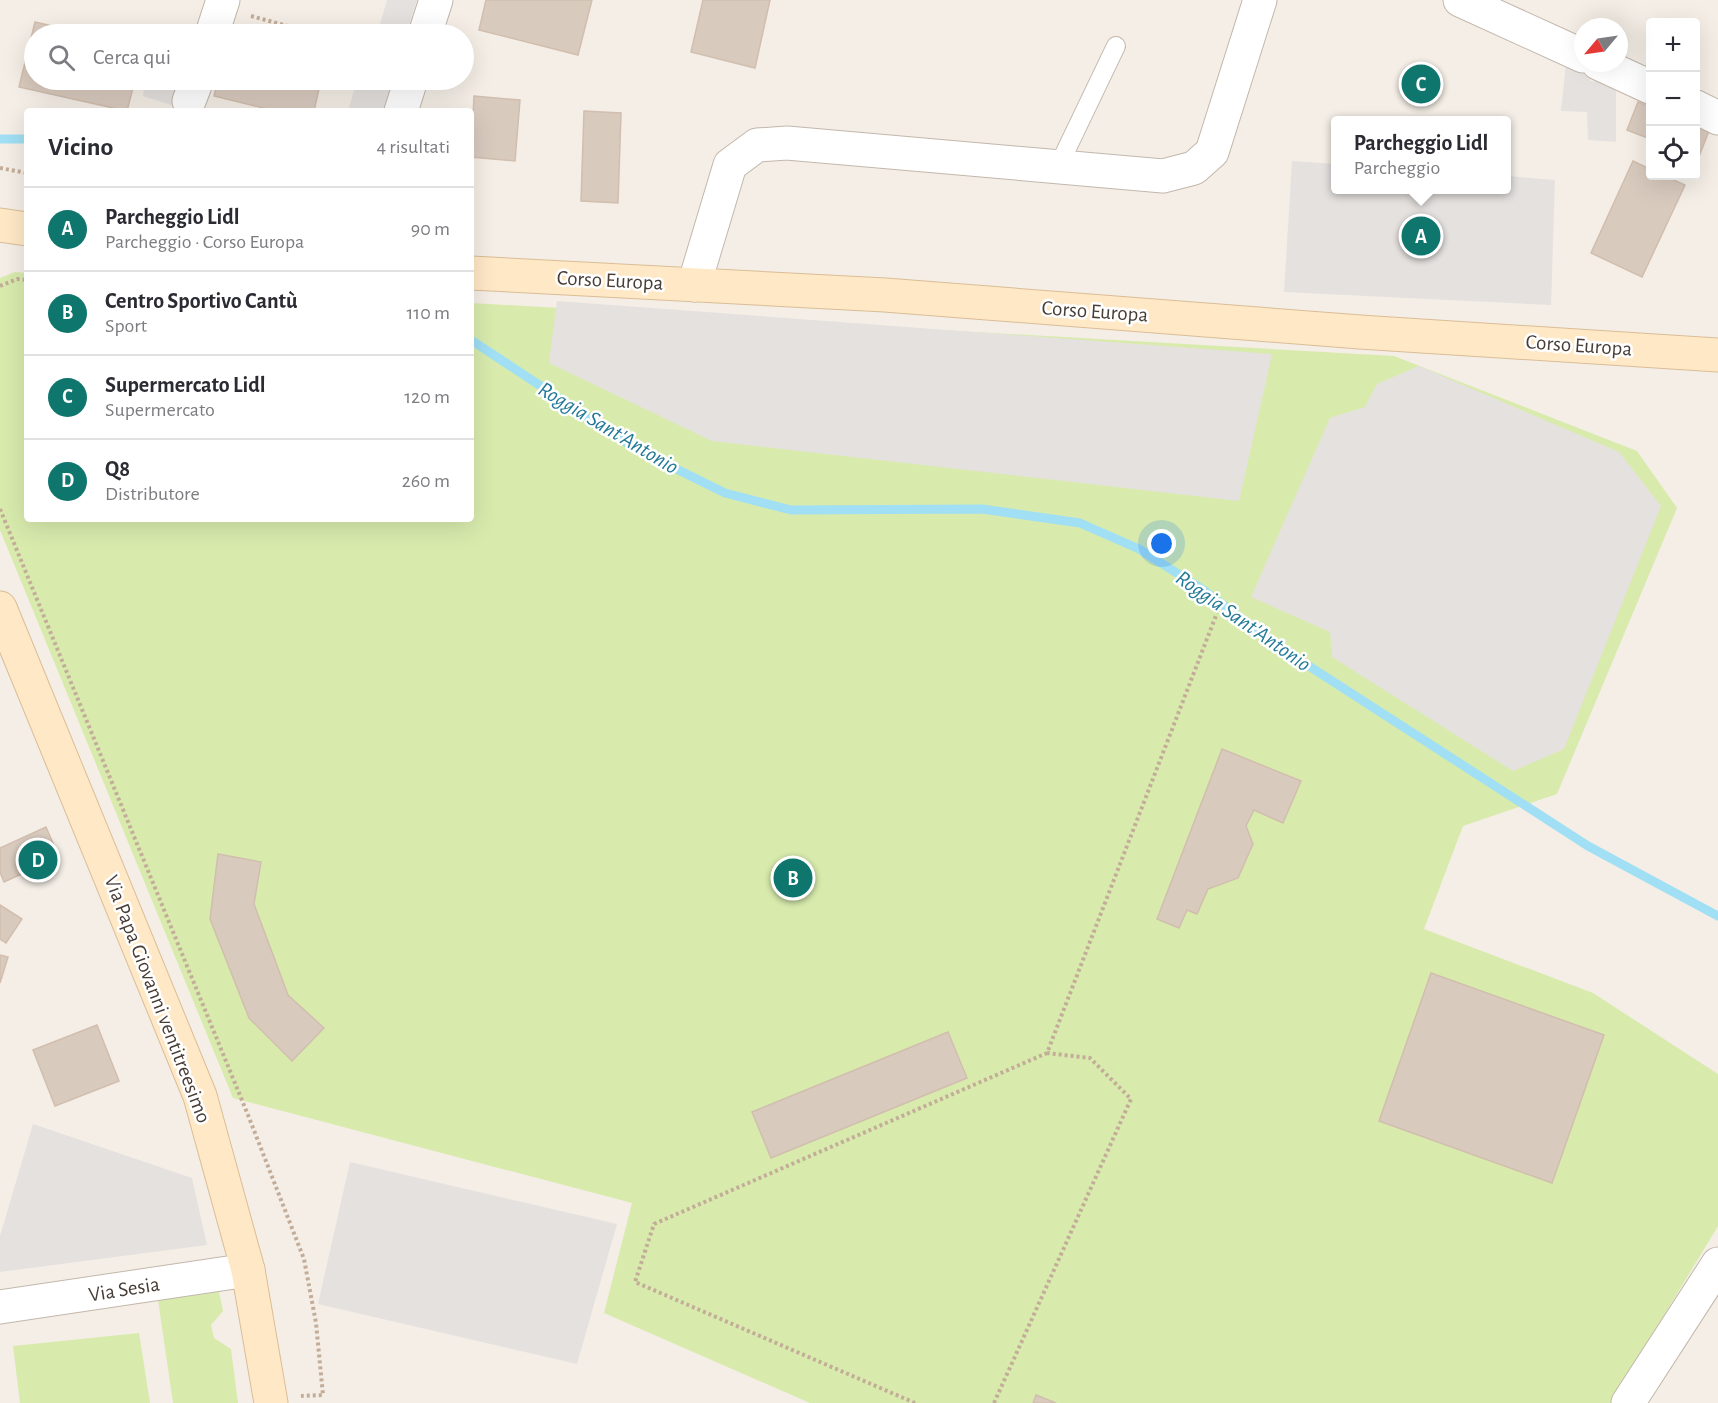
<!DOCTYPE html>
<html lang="it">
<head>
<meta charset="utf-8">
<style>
  :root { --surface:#fff; --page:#f7f7f7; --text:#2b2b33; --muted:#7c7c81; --line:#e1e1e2; --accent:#0f766e }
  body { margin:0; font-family:"Alegreya Sans",sans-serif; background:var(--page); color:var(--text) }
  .controls { position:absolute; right:18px; top:18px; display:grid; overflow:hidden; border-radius:6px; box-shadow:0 6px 24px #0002 }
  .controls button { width:54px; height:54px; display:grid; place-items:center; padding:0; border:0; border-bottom:2px solid var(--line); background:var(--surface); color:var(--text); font:30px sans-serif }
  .compass { position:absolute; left:1574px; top:18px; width:54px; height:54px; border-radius:50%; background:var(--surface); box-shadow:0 6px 24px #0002; rotate:241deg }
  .you { position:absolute; left:1162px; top:544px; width:21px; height:21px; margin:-15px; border:4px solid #fff; border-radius:50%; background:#1a73e8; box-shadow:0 0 0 9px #1a73e833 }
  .badge { display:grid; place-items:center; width:39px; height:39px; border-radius:50%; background:var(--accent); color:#fff; font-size:20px; font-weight:700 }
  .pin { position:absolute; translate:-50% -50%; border:3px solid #fff; box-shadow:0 2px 6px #0006 }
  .popup { position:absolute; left:1331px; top:116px; width:180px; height:78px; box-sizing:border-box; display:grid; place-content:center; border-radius:6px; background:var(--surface); filter:drop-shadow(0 2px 4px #0005); font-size:20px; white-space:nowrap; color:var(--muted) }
  .popup b { font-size:22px; color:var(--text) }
  .popup::after { content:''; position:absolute; left:50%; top:100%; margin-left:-12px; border:12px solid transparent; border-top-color:var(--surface) }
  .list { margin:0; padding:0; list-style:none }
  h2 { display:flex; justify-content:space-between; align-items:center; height:78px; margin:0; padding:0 24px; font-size:26px }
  h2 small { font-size:20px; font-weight:400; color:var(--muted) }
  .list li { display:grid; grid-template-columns:39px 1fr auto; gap:18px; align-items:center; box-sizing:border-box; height:84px; padding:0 24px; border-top:2px solid var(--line) }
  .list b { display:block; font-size:22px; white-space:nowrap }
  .list p { margin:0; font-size:20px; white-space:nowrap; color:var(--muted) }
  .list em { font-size:20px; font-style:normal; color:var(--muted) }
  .icon { flex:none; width:33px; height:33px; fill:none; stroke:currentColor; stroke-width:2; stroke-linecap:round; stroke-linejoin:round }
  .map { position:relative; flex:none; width:1718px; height:1403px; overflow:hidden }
  .search { position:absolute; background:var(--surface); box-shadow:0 6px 24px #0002; left:24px; top:24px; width:450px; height:66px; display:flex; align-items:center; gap:15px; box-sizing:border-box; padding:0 21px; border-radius:33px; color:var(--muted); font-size:22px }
  .panel { position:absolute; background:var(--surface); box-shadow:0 6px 24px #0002; left:24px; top:108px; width:450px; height:414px; border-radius:6px }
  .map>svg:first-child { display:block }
</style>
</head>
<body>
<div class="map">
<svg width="1718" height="1403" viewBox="0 0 1718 1403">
  <rect width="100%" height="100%" fill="#f4eee6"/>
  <path fill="#d8ebad" d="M15,272L27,273V519H471V303L1394,356L1637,451L1677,508L1557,794L1463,826L1424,929L1593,993L1718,1074V1226L1611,1403H810L604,1313L632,1203L233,1098L0,530V278Z
    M219,1292L223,1311L211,1325L214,1338L231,1349L238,1403H173L158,1300Z
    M139,1333L150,1403H20L13,1346Z"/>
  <path fill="#e5e1df" d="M387,0H417L406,34H377Z
    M1566,63L1591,65L1590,81L1616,83V142L1588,140L1587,112L1561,111Z
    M145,80H184L177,107L143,96Z
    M357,80H393L383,111H348Z
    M1292,161L1335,164L1336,190H1506L1507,176L1555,180L1551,305L1284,292Z
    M557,301L1272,354L1239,501L712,441L549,363Z
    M1419,366L1619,452L1661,506L1564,749L1513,771L1332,657L1330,632L1251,597L1330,418L1365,407L1377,384Z
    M33,1124L192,1178L207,1245L0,1272V1236Z
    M350,1162L617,1224L577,1364L318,1304Z"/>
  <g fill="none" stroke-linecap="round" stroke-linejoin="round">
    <path stroke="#a0dff4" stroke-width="9" d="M0,139H27
      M471,340L636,449L725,493L791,510L982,509L1080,523L1139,549L1202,589L1281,648L1588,846L1718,916"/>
  </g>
  <path fill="#d9cabe" stroke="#d1beae" stroke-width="1.5" d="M486,0H592L578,55L479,30Z
    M703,0H770L755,68L691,52Z
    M35,22L86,34H34V80H135L127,111L19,87Z
    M218,80H321L314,111H276L214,96Z
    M474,96L520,100L515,161L471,157Z
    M1638,102L1650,107V139L1627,130Z
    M584,111L621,113L618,203L581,201Z
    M1696,125L1709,131L1698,159L1696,157Z
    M1633,161L1650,169V176H1665L1685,185L1642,277L1591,253Z
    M1222,749L1301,781L1283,823L1254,810L1246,826L1253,844L1238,878L1208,889L1197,914L1187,910L1179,928L1157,919Z
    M46,827L59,857L4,882L0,872V848Z
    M218,854L261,862L254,904L288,995L324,1028L292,1061L249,1018L210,919Z
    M0,905L22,919L6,943L0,939Z
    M0,955L8,957L0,983Z
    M1431,973L1604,1035L1552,1183L1379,1121Z
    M97,1025L119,1081L55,1106L33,1050Z
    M948,1032L967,1078L771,1158L752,1112Z
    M1036,1395L1056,1403H1033Z"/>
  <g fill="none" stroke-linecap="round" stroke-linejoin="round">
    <g stroke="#c3b7ab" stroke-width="20">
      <path id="lane" d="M1058,167L1116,46"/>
    </g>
    <g stroke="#c3b7ab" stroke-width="35">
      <path id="street" d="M1460,0L1583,56
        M212,34L223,0
        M425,34L436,0
        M1598,63L1650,87
        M189,101L197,80
        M1696,107L1718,118
        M401,111L411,80
        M694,285L730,165L757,145L787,143L1163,176L1194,168L1212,152L1260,0
        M0,1307L248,1270
        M1628,1403L1718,1264"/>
    </g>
    <g stroke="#dabd96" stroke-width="35">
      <path id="secondary" d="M0,225L27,229
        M471,273L885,295L1360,332L1718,355
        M0,608L200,1096L248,1270L271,1403"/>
    </g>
    <path stroke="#c3ad99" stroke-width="4" stroke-dasharray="3 3" stroke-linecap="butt" d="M251,16L317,34
      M0,168L27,173
      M0,286L17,279L27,280
      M0,509L248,1115L304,1259L316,1323L323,1395L301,1396
      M915,1403L635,1282L654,1224L1047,1053
      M994,1403L1131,1099L1090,1058L1047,1053L1217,613"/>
    <use href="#lane" stroke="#fff" stroke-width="18"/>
    <use href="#street" stroke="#fff" stroke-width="33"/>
    <use href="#secondary" stroke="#ffe8c6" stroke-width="33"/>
  </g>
  <g text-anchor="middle" stroke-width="5" stroke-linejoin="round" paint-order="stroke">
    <g font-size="21" fill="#473d35" stroke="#fff">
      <text transform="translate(610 280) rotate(3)" y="7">Corso Europa</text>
      <text transform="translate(1095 311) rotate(4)" y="7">Corso Europa</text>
      <text transform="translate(1579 345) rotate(4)" y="7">Corso Europa</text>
      <text transform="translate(158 999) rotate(69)" y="7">Via Papa Giovanni ventitreesimo</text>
      <text transform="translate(124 1289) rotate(-9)" y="7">Via Sesia</text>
    </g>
    <g font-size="22" font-style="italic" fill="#237997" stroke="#fff">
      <text transform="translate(609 427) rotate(31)" y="8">Roggia Sant'Antonio</text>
      <text transform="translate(1244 620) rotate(35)" y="8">Roggia Sant'Antonio</text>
    </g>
  </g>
</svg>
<div class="controls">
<button>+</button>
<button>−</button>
<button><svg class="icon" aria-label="locate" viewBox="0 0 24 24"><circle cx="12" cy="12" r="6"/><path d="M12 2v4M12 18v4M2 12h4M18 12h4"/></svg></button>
</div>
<svg class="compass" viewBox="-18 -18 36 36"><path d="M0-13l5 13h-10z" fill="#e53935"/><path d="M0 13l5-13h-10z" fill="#7c7c81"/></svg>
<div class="you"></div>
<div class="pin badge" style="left:1421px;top:236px">A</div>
<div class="popup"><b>Parcheggio Lidl</b>Parcheggio</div>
<div class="pin badge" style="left:793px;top:878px">B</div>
<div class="pin badge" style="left:1421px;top:84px">C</div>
<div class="pin badge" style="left:38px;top:860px">D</div>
<div class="search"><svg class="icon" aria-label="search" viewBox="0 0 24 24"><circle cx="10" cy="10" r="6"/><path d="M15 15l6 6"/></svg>Cerca qui</div>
<section class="panel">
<h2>Vicino<small>4 risultati</small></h2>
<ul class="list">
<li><span class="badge">A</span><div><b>Parcheggio Lidl</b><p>Parcheggio · Corso Europa</p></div><em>90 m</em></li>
<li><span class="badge">B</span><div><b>Centro Sportivo Cantù</b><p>Sport</p></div><em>110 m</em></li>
<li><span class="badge">C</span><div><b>Supermercato Lidl</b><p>Supermercato</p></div><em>120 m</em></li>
<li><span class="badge">D</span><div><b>Q8</b><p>Distributore</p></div><em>260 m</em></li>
</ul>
</section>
</div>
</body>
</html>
